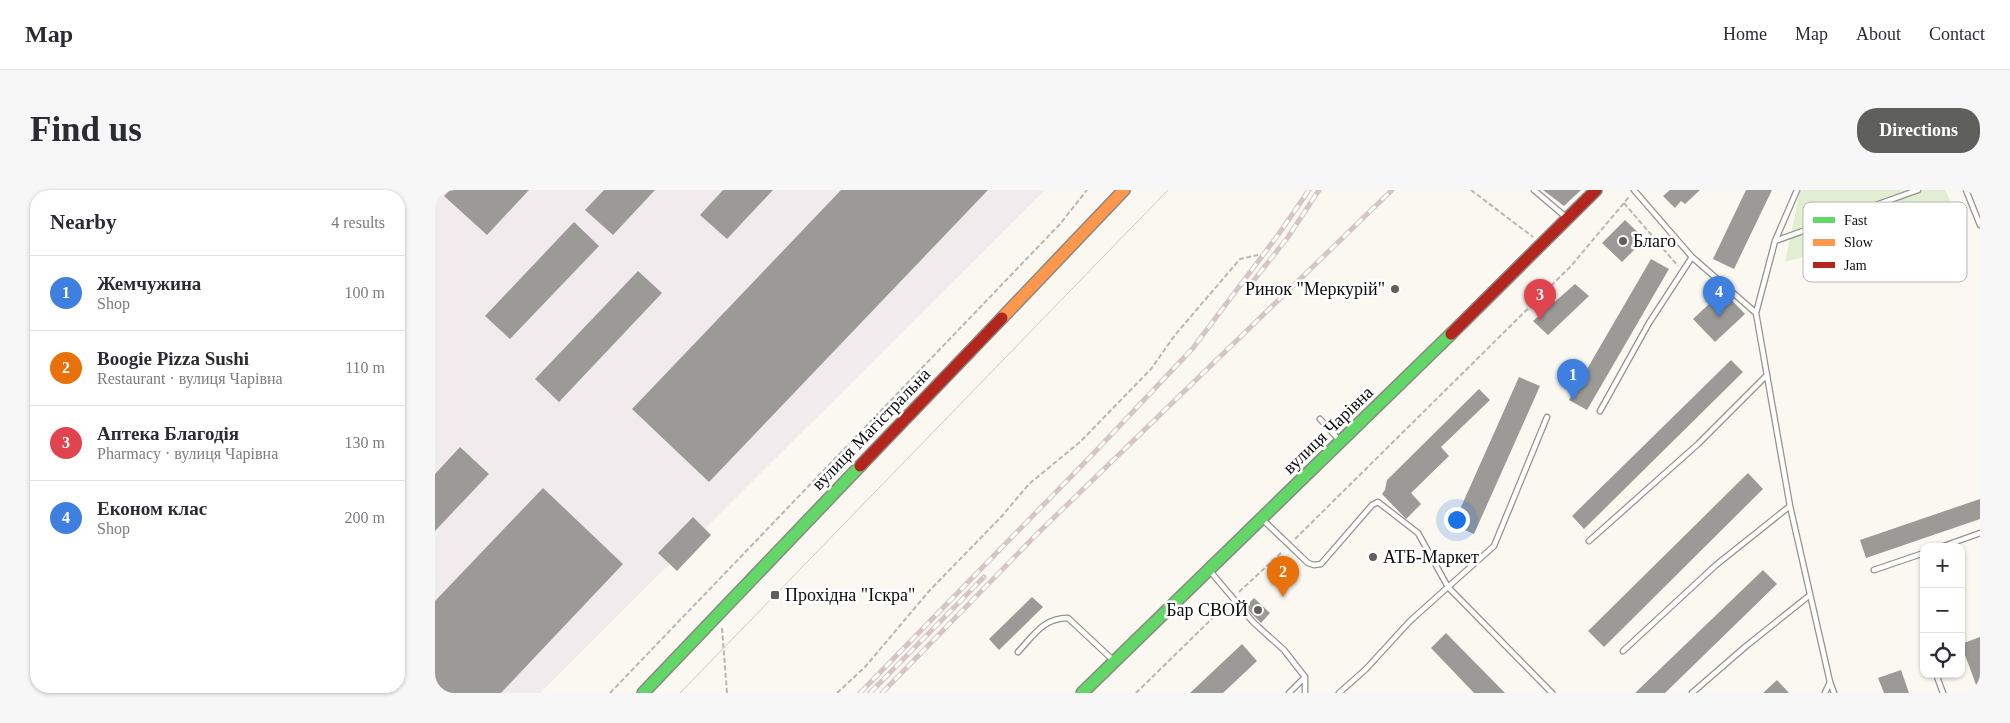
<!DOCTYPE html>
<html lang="en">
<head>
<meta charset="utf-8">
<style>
  :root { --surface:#fff; --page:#f7f7f7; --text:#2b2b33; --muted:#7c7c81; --line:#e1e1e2; --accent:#5f5f5c }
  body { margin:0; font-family:Georgia,serif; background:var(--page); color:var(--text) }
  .controls { position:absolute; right:15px; bottom:15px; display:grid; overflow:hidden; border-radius:10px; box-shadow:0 1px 4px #0004 }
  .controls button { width:45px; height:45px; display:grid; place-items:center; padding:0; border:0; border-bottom:1px solid var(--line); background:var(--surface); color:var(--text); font:25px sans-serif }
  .you { position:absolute; left:1021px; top:329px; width:18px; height:18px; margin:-12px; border:4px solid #fff; border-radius:50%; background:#1a73e8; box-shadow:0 0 0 8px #1a73e833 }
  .badge { display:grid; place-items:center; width:32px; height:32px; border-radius:50%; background:var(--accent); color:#fff; font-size:16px; font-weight:700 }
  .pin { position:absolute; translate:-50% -41px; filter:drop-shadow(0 1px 2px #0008) }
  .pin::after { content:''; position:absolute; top:26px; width:18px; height:15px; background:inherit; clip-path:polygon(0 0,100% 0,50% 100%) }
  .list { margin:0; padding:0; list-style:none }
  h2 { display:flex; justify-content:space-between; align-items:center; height:65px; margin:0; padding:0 20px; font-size:21px }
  h2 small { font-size:16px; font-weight:400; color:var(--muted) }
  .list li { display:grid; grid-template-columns:32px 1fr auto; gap:15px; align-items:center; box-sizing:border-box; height:75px; padding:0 20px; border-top:1px solid var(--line) }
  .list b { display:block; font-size:19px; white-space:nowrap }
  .list p { margin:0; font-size:16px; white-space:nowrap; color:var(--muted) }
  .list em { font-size:16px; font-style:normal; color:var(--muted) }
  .icon { flex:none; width:28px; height:28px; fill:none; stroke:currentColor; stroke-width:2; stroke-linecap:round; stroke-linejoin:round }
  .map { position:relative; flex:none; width:1545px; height:503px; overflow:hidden; border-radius:20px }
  header { display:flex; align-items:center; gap:30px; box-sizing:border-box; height:70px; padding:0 25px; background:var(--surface); border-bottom:1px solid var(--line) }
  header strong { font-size:24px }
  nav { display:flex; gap:28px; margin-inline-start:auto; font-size:18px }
  .intro { display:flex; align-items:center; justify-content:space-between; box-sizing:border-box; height:120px; padding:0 30px }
  h1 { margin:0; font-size:35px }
  .button { padding:12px 22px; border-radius:20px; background:var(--accent); color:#fff; font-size:18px; font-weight:700 }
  main { display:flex; gap:30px; padding:0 30px }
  aside { flex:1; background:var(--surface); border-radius:20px; box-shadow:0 1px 4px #0004 }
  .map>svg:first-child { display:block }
</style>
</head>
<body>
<header>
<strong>Map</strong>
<nav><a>Home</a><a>Map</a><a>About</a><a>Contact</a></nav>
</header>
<div class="intro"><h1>Find us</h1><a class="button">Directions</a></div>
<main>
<aside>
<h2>Nearby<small>4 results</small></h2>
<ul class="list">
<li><span class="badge" style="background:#3f7fe0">1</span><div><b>Жемчужина</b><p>Shop</p></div><em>100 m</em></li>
<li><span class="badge" style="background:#e8710a">2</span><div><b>Boogie Pizza Sushi</b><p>Restaurant · вулиця Чарівна</p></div><em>110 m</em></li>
<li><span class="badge" style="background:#e0444e">3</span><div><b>Аптека Благодія</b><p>Pharmacy · вулиця Чарівна</p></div><em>130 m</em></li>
<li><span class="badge" style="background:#3f7fe0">4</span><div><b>Економ клас</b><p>Shop</p></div><em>200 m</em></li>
</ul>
</aside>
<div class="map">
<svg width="1545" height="503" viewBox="0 0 1545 503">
  <rect width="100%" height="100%" fill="#faf8f0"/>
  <path fill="#f1ebed" d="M0,0H610L105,503H0Z"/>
  <path fill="#e2eed1" d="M1365,0H1510L1518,16L1490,37L1451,44L1350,72Z"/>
  <path fill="#9c9a96" d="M15,0H94L52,45L9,6Z
    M169,0H220L178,45L150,20Z
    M288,0H338L292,49L265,25Z
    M406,0H553L274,292L197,219Z
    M1108,0H1146L1129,16Z
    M1235,0H1265L1250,14L1246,11L1240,18L1228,6Z
    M1311,0H1337L1299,79L1278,69Z
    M1190,30L1210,49L1187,72L1167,53Z
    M139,32L164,56L75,149L50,126Z
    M1216,69L1234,79L1152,220L1134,210Z
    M203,81L227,103L124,212L100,189Z
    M1140,94L1154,106L1113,145L1098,131Z
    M1288,101L1310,124L1280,152L1258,129Z
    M1296,170L1308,182L1149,339L1137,326Z
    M1084,187L1105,196L1039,344L1018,335Z
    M1044,199L1055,210L1006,257L1014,266L976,303L986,314L971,329L947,304L950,300L952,290Z
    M25,257L54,284L0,341V284Z
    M1313,283L1328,299L1169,457L1153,441Z
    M108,298L188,374L66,503H0V411Z
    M1545,309V329L1431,368L1425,350Z
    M258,327L276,345L242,381L223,363Z
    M1328,380L1342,394L1230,503H1200Z
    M597,407L608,417L564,460L554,449Z
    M819,408L835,423L826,433L810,417Z
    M1011,443L1070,503H1039L996,458Z
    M1545,447V503H1544L1526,454Z
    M807,454L822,471L788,503H755Z
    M1466,480L1474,503H1449L1443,488Z
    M1342,490L1354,503H1328Z"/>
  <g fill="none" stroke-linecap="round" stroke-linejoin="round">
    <g stroke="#93928f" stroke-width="7">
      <path id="lane" d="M1099,0L1132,28
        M1199,0L1257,67L1321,123
        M1531,0L1545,35
        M1340,51L1362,0
        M1165,221L1214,133L1257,67
        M885,229L905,251
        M827,329L873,373L879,375L886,374L937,315L943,312L983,343L1013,397L1059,356L1112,227
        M1154,351L1263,254L1332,185
        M1506,357L1545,343
        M1439,380L1489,363
        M775,381L818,432L849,460L870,487V503
        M1188,461L1281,375L1355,316
        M583,462C599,445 608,428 633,428L679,471
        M1501,484L1508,503
        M1395,492L1399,503
        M854,503L870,487
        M904,503L931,479L975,431L1013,397L1117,503
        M1257,503L1310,457L1375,405
        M1390,503L1395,492L1355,316L1321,123L1340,51L1483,0"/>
    </g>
    <g stroke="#8a8985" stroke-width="14">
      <path id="fast" d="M208,503L425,276
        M647,503L1016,144"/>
    </g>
    <g stroke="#8a8985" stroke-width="14">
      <path id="slow" d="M567,128L689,0"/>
    </g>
    <g stroke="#8a8985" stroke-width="14">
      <path id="jam" d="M1016,144L1161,0
        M425,276L567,128"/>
    </g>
    <path stroke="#b7b7b5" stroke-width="2" stroke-dasharray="5 2.5" stroke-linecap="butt" d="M1036,0L1098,47
      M1189,13L1243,76
      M860,349L1136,76L1194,7
      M804,402L848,361
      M287,438L292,503
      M175,503L625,34L652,0
      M402,503L430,477L495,400L566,327L594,294L645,252L716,179L740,145L805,69L823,65
      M701,503L792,414"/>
    <use href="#lane" stroke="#fefefd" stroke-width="4.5"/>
    <use href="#fast" stroke="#63d668" stroke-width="11"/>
    <use href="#slow" stroke="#ff974d" stroke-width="11"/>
    <use href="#jam" stroke="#b3261e" stroke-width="11"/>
    <path stroke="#d5c5c4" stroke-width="1" d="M245,503L733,0"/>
    <g stroke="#d5c5c4" stroke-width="5">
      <path id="rail" d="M812,99L853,47L884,0
        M425,503L658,264L758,158L843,45L874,0
        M435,503L549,387
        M447,503L602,344L957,0"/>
    </g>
    <use href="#rail" stroke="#fff" stroke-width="3" stroke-dasharray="9" stroke-linecap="butt"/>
  </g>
  <g fill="#5f5f5c" stroke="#fff" stroke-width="2">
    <circle cx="1188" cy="51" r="5"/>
    <circle cx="960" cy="99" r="5"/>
    <circle cx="938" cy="367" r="5"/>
    <rect x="335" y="400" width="10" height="10" rx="2.5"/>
    <circle cx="823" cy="420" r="5"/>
  </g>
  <g text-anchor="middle" stroke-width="5" stroke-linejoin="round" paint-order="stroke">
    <g font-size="18" fill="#0c0c0c" stroke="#fff" text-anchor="start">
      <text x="1198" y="57">Благо</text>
      <text x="950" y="105" text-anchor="end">Ринок "Меркурій"</text>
      <text x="948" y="373">АТБ-Маркет</text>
      <text x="350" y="411">Прохідна "Іскра"</text>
      <text x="813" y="426" text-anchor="end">Бар СВОЙ</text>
    </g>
    <g font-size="18" fill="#0c0c0c" stroke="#fff">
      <text transform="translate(436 239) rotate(-46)" y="6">вулиця Магістральна</text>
      <text transform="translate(893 240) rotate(-44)" y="6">вулиця Чарівна</text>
    </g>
  </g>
  <rect x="1368" y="12" width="164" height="80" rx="8" fill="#fff" stroke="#b6b6b6" stroke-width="1"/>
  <rect x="1378" y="27" width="22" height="6" fill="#63d668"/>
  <rect x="1378" y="49" width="22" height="7" fill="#ff974d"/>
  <rect x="1378" y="72" width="22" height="6" fill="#b3261e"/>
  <g font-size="14" fill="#0c0c0c">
    <text x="1409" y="35">Fast</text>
    <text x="1409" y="57">Slow</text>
    <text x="1409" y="80">Jam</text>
  </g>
</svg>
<div class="controls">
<button>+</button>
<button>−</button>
<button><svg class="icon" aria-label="locate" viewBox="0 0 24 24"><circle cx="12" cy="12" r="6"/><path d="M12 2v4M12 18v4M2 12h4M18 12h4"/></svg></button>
</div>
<div class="you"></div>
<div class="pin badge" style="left:1138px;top:210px;background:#3f7fe0">1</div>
<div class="pin badge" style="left:848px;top:407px;background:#e8710a">2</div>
<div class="pin badge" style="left:1105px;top:130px;background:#e0444e">3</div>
<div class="pin badge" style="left:1284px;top:127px;background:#3f7fe0">4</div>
</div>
</main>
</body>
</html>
